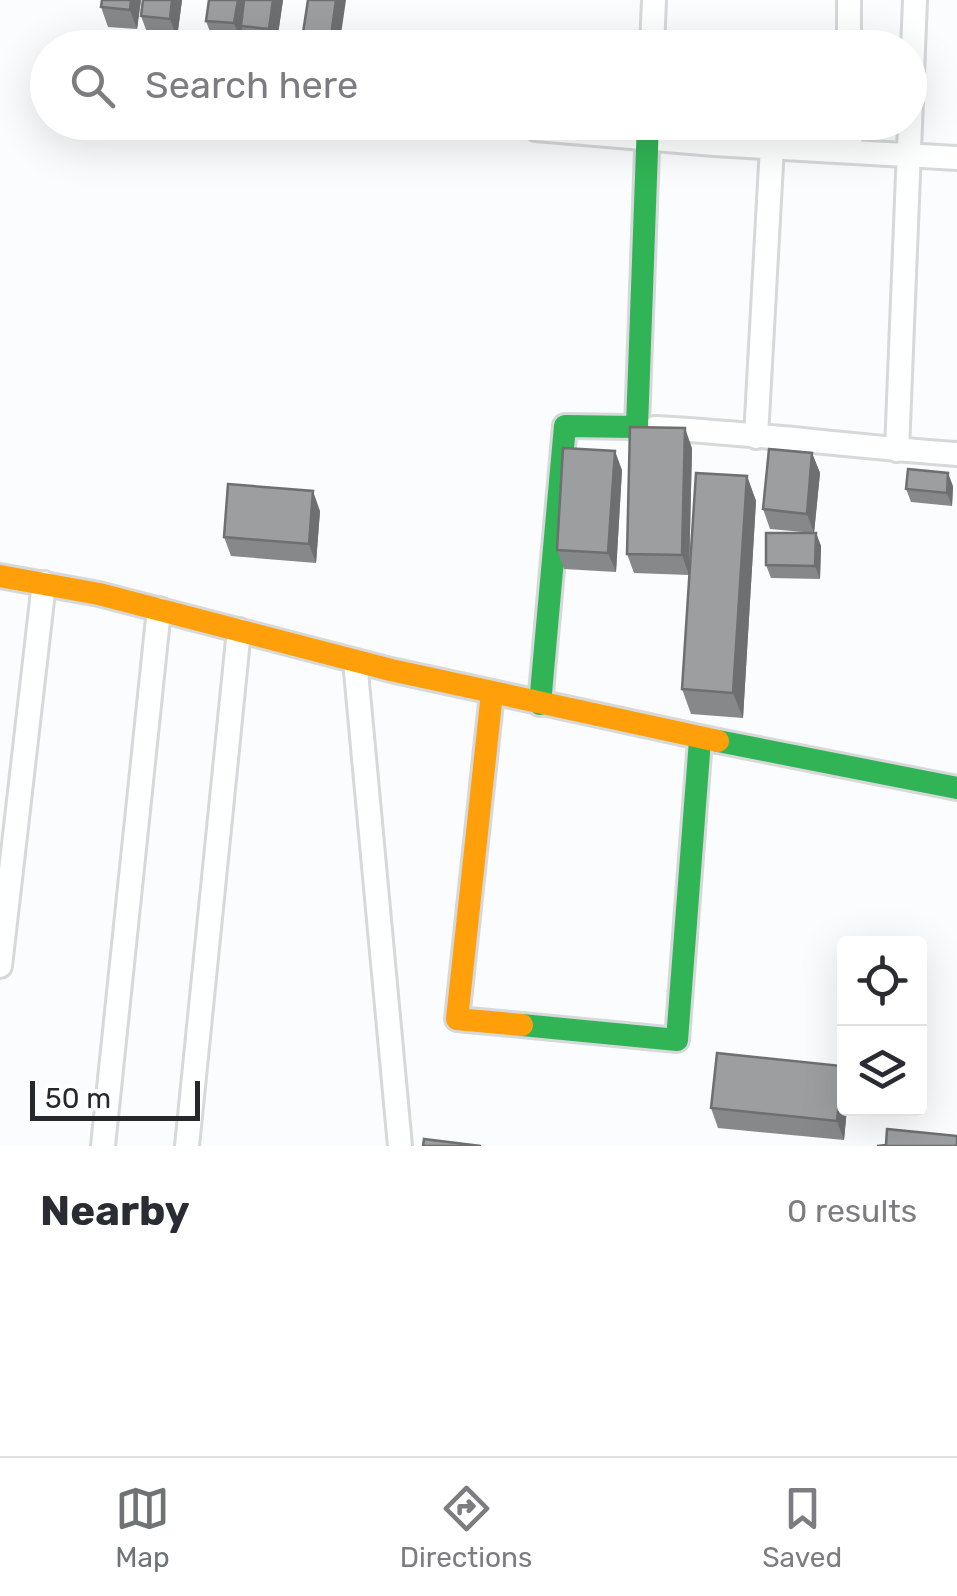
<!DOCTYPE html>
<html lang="en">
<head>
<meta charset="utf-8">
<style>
  :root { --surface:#fff; --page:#f2f2f3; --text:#2b2b33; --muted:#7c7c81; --line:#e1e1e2; --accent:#707375 }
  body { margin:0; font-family:Rubik,sans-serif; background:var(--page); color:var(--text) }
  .controls { position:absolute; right:30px; bottom:30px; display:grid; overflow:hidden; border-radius:10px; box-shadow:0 10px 40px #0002 }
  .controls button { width:90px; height:90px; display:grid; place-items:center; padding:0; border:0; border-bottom:2px solid var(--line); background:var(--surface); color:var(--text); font:50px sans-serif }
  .scale { position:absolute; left:30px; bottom:25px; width:170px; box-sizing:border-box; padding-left:10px; border:5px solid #25292c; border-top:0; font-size:28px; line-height:35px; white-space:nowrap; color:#25292c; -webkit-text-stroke:8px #fff; paint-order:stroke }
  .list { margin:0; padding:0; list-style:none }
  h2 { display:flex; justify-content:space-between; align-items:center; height:130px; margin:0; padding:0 40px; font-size:42px }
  h2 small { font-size:32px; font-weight:400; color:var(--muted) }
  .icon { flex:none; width:55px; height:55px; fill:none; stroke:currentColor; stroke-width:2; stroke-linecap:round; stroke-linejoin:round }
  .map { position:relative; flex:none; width:957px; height:1146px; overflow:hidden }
  .search { position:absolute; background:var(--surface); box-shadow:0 10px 40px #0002; left:30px; right:30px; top:30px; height:110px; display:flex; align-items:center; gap:25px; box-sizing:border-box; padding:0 35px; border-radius:55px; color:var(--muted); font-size:38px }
  .sheet { height:310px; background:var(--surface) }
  nav { display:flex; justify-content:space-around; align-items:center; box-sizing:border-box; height:140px; border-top:2px solid var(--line); background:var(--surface); font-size:28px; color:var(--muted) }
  nav a { display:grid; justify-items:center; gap:5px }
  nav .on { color:var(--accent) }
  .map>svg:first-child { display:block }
</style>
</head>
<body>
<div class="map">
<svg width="957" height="1146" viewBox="0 0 957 1146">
  <rect width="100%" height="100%" fill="#fbfcfd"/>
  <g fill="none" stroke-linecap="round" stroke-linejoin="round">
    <g stroke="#d6d8d9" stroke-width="28">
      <path id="street" d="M849,0V48
        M652,48L654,0
        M850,122V150
        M536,129L714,144L957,158
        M655,428C756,433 856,447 957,454
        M756,437L772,146
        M897,450L915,0
        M355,661L400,1146
        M0,966L44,583
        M103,1146L159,609
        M187,1146L239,630"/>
    </g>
    <g stroke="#d6d8d9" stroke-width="28">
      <path id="fast" d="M540,704L565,426L637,427L648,122
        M718,741L957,788
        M522,1025L677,1040L700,740"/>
    </g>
    <g stroke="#d6d8d9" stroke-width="28">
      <path id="slow" d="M0,576L99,594L391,670L718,741
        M492,693L457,1019L522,1025"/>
    </g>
    <use href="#street" stroke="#feffff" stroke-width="22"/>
    <use href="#fast" stroke="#30b455" stroke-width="22"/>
    <use href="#slow" stroke="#ff9f0a" stroke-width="22"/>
  </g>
  <path fill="#86888a" d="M102,0H141L137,29L108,27L101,7Z
    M143,0H182L177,38L148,35L141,16Z
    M283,0L276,48L248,46L243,32L241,43L213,40L206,21Z
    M308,0L339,48H308L303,33Z
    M692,448L689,575L634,573L627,554Z
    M812,453L820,473L814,533L770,529L763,509Z
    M622,470L616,572L564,569L557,550Z
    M747,476L756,501L743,718L691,714L682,689Z
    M953,486L952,506L911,502L906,489Z
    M320,511L316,563L231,556L224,537Z
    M816,533L821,546L820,579L771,578L766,565Z
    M842,1066L844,1072V1108H847L844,1140L718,1128L711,1108Z"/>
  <path fill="#6d6f70" d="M131,0H141L137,29L130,10Z
    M172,0H182L177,38L170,19Z
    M238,0H247L241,26L243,32L241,43L234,23Z
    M273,0H283L276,48L269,29Z
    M336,0H346L339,48H335L331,36Z
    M685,428L692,448L689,575L682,555Z
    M615,451L622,470L616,572L608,553Z
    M812,453L820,473L814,533L807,514Z
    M948,473L953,486L952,506L947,493Z
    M747,476L756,501L743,718L733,693Z
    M313,491L320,511L316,563L309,544Z
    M816,533L821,546L820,579L815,566Z
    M842,1066L844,1072V1108H847L844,1140L837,1121Z"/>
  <path fill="#9c9ea0" stroke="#6d6f70" stroke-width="2.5" d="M102,0H131L130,10L101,7Z
    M143,0H172L170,19L141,16Z
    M209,0H238L234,23L206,21Z
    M244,0H273L269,29L241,26Z
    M308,0H336L331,36L303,33Z
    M630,427L685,428L682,555L627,554Z
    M563,448L615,451L608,553L557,550Z
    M769,449L812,453L807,514L763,509Z
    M908,469L948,473L947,493L906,489Z
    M696,473L747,476L733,693L682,689Z
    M228,484L313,491L309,544L224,537Z
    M766,533H816L815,566L766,565Z
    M717,1053L842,1066L837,1121L711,1108Z
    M887,1129L957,1136V1146H877L886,1145Z
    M424,1139L481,1146H423Z"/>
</svg>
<div class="controls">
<button><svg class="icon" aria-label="locate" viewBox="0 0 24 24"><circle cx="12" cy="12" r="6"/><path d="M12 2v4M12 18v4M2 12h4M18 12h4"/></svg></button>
<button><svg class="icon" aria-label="layers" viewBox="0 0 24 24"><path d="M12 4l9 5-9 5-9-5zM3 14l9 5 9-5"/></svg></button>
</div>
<div class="scale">50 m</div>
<div class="search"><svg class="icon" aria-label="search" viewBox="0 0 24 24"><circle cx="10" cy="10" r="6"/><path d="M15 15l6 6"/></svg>Search here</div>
</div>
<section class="sheet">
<h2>Nearby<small>0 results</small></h2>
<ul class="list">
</ul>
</section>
<nav>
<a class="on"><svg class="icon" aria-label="map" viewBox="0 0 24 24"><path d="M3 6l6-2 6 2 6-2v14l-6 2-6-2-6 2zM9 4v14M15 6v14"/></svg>Map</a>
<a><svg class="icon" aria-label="directions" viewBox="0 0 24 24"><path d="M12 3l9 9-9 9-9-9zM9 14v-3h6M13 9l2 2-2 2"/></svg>Directions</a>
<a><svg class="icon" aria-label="saved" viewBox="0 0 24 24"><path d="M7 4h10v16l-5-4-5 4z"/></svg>Saved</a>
</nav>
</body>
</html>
